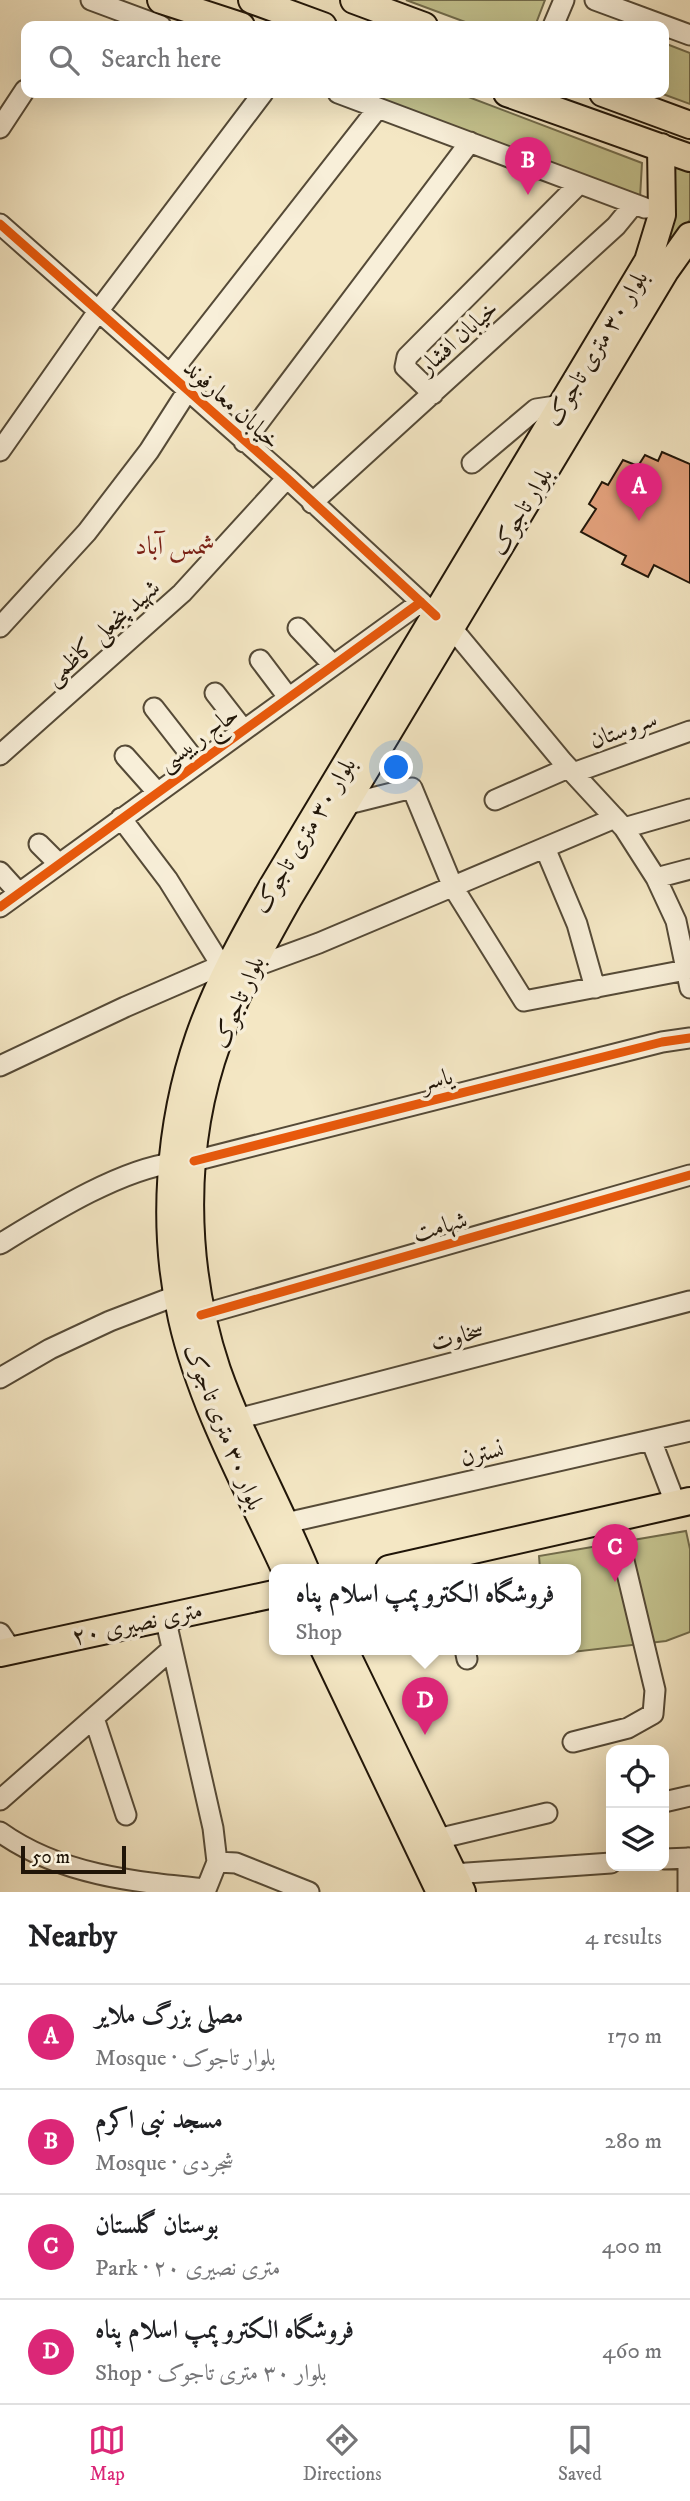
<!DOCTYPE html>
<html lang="en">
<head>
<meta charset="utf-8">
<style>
  :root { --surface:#fff; --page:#f2f2f2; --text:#202124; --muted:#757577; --line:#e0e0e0; --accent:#db2777 }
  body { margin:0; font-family:"IM FELL DW Pica",Amiri,serif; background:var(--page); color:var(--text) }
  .controls { position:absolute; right:21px; bottom:21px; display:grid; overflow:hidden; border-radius:14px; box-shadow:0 7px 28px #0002 }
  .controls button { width:63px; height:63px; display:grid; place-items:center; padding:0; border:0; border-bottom:2px solid var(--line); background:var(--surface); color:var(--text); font:35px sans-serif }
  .scale { position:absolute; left:21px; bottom:18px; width:105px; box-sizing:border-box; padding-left:7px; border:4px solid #201508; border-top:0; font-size:19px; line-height:24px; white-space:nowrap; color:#201508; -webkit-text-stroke:5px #f8efd9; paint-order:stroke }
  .you { position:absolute; left:397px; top:768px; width:24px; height:24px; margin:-18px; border:5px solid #fff; border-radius:50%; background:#1a73e8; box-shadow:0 0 0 10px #1a73e833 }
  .badge { display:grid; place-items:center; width:46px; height:46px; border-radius:50%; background:var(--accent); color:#fff; font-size:23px; font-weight:700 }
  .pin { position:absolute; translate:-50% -58px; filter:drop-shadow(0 2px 4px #0008) }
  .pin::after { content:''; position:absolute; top:37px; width:24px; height:21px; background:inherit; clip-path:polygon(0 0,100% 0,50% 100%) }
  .popup { position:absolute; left:269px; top:1564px; width:312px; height:91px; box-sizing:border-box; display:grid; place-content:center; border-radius:14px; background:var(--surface); filter:drop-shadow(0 2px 5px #0005); font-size:23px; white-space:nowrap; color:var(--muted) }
  .popup b { font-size:26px; color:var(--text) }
  .popup::after { content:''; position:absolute; left:50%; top:100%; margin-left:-14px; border:14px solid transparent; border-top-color:var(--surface) }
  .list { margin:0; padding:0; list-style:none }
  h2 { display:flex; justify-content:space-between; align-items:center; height:91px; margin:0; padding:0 28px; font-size:30px }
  h2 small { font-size:23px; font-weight:400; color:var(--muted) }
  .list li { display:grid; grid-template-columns:46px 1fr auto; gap:21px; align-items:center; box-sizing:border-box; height:105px; padding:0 28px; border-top:2px solid var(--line) }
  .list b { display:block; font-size:26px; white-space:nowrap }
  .list p { margin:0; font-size:23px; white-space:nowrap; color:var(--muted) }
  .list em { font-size:23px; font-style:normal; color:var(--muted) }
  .icon { flex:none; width:38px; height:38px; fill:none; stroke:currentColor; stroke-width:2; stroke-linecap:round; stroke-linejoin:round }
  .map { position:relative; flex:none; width:690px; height:1892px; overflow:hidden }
  .search { position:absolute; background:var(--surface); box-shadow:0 7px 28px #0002; left:21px; right:21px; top:21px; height:77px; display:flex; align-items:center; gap:18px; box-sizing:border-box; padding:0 24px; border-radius:14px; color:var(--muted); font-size:26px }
  .sheet { height:511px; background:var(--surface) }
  nav { display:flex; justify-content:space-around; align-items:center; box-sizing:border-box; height:98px; border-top:2px solid var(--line); background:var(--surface); font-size:19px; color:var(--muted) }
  nav a { display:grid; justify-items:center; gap:4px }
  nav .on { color:var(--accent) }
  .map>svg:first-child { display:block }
</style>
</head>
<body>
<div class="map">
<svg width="690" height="1892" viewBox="0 0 690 1892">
  <rect width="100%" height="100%" fill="#f4e7c4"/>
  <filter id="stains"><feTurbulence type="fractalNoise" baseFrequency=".00286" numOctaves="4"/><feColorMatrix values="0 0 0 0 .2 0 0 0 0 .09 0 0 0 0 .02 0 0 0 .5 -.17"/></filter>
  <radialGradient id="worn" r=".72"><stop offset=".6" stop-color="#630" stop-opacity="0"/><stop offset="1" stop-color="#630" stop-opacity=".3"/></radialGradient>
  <path fill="#c4c38f" stroke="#726c4c" stroke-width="2" d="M406,0H545L535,26H476Z
    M664,43L690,53V104L660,93H664Z
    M357,93H458L642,163L640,198Z
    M676,158L690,163V220L672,241L667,227Z
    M686,1531L690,1549V1632L666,1641L564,1653L561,1649H576V1569H540L539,1556Z"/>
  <path fill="#e2a07b" stroke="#201508" stroke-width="2" d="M662,452L690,464V583L654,565L648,577L622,564L626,556L581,532L596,509L589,504L602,482L608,485L623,460L638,466L645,455L658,461Z"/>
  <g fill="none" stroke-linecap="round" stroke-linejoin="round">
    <g stroke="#554a37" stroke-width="23">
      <path id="minor" d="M91,0L161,26
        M595,0L690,35
        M553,26L564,0
        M338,93L645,208
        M0,128L25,90
        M0,224L287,478L436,616
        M170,374L378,108
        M433,394L405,367L407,357L579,184
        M244,442L470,142
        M0,451L99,310L263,93
        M472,463L536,409L562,405
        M312,503L616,226L634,204
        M0,627L87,532L149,451L188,390
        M451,627L563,762L624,828L656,878L676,921L690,988
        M298,628L333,665
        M260,660L288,697
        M215,693L243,729
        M154,708L197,763
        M0,755L182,593L287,478
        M125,756L157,792
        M573,773L690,731
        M495,800L568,768
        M344,805L412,788L453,887L524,1001L686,970
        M121,818L168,880L221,965
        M624,828L690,809
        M39,844L59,864
        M545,848L577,924L595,988
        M0,872L19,893
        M656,878L690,869
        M0,907L421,602
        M248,969L319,943L615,818
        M0,1066L125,1007L231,961
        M194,1161L662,1042L690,1038
        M0,1244C46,1216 120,1169 174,1163
        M201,1315L690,1175
        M0,1378L50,1349L110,1321L178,1295
        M237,1419L690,1301
        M651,1440L676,1505
        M286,1523L690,1431
        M165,1617L213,1828L217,1862L205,1892
        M0,1633L12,1651
        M465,1649L467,1659
        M94,1718L126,1815
        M573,1742L628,1728L653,1714L655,1690L614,1519
        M0,1800L172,1649
        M664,1802L690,1796
        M0,1832C60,1875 135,1882 206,1889
        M437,1839L547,1813
        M664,1859L690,1858
        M217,1862L236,1863L309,1892
        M453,1874L611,1863
        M688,1892V1858"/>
    </g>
    <g stroke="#201508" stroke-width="30">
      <path id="major" d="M161,0L241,26
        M252,0L323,26
        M354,0L424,26
        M507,93L690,158
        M603,93L690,125
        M285,1569C248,1488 202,1407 182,1319C161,1228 169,1124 199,1037C217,985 244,937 271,889L648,261L662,215L661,147
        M305,1569C277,1502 241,1438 217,1370C182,1266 180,1145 218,1041C237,991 262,945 288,899L665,271L690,236
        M389,1569L690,1501
        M324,1649L440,1892
        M344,1649L462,1892
        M0,1653L274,1594"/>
    </g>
    <use href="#minor" stroke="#f8efd9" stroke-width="19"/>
    <use href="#major" stroke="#f4e7c4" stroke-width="26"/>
    <g stroke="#f8efd9" stroke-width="13">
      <path id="cycleway" d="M0,224L287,478L436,616
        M0,907L421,602
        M194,1161L662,1042L690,1038
        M201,1315L690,1175"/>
    </g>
    <use href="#cycleway" stroke="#e8590c" stroke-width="9"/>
  </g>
  <g text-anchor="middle" stroke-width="7" stroke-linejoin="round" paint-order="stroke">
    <g font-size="24" fill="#201508" stroke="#f8efd9">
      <text transform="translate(458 337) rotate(-42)" y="8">خیابان افشار</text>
      <text transform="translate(596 348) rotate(-59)" y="8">بلوار ۳۰ متری تاجوک</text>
      <text transform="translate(232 404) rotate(42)" y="8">خیابان معارفوند</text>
      <text transform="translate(521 511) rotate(-59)" y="8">بلوار تاجوک</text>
      <text transform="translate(102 632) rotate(-42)" y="8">شهید پنجعلی کاظمی</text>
      <text transform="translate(623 729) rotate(-20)" y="8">سروستان</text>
      <text transform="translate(198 738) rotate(-36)" y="8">حاج رییسی</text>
      <text transform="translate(304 835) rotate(-59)" y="8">بلوار ۳۰ متری تاجوک</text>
      <text transform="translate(238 1002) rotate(-67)" y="8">بلوار تاجوک</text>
      <text transform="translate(437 1079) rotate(-14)" y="8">یاسر</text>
      <text transform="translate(440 1226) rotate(-16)" y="8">شهامت</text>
      <text transform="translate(457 1336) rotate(-15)" y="8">سخاوت</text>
      <text transform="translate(224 1427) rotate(68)" y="8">بلوار ۳۰ متری تاجوک</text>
      <text transform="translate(482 1453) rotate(-13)" y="8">نسترن</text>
      <text transform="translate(137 1623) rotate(-12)" y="8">۲۰ متری نصیری</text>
    </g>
    <g font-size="26" fill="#7a1f14" stroke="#f8efd9">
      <text x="175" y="554">شمس آباد</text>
    </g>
  </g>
  <rect width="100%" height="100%" filter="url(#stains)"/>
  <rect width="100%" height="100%" fill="url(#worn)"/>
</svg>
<div class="controls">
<button><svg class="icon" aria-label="locate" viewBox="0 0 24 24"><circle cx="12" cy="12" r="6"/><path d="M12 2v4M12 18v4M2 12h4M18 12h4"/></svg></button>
<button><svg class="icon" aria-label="layers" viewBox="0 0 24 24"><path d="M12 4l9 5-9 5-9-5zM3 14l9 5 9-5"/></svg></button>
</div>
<div class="scale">50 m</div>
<div class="you"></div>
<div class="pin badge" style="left:639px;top:521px">A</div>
<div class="pin badge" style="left:528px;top:195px">B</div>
<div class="pin badge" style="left:615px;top:1582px">C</div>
<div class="pin badge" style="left:425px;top:1735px">D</div>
<div class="popup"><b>فروشگاه الکترو پمپ اسلام پناه</b>Shop</div>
<div class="search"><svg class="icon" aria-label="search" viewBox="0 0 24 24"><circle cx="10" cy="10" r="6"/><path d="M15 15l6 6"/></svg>Search here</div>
</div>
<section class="sheet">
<h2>Nearby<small>4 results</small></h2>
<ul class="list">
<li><span class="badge">A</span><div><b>مصلی بزرگ ملایر</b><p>Mosque · بلوار تاجوک</p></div><em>170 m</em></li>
<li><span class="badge">B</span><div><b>مسجد نبی اکرم</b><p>Mosque · شجردی</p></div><em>280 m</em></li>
<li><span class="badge">C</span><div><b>بوستان گلستان</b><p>Park · ۲۰ متری نصیری</p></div><em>400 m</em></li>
<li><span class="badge">D</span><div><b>فروشگاه الکترو پمپ اسلام پناه</b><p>Shop · بلوار ۳۰ متری تاجوک</p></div><em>460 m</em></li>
</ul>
</section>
<nav>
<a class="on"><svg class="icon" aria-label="map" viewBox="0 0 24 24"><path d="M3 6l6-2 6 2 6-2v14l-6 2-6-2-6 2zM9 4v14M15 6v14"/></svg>Map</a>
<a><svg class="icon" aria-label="directions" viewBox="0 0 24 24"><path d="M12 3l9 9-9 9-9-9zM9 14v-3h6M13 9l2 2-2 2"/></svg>Directions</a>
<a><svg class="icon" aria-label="saved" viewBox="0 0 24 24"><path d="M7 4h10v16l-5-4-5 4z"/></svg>Saved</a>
</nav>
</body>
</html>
